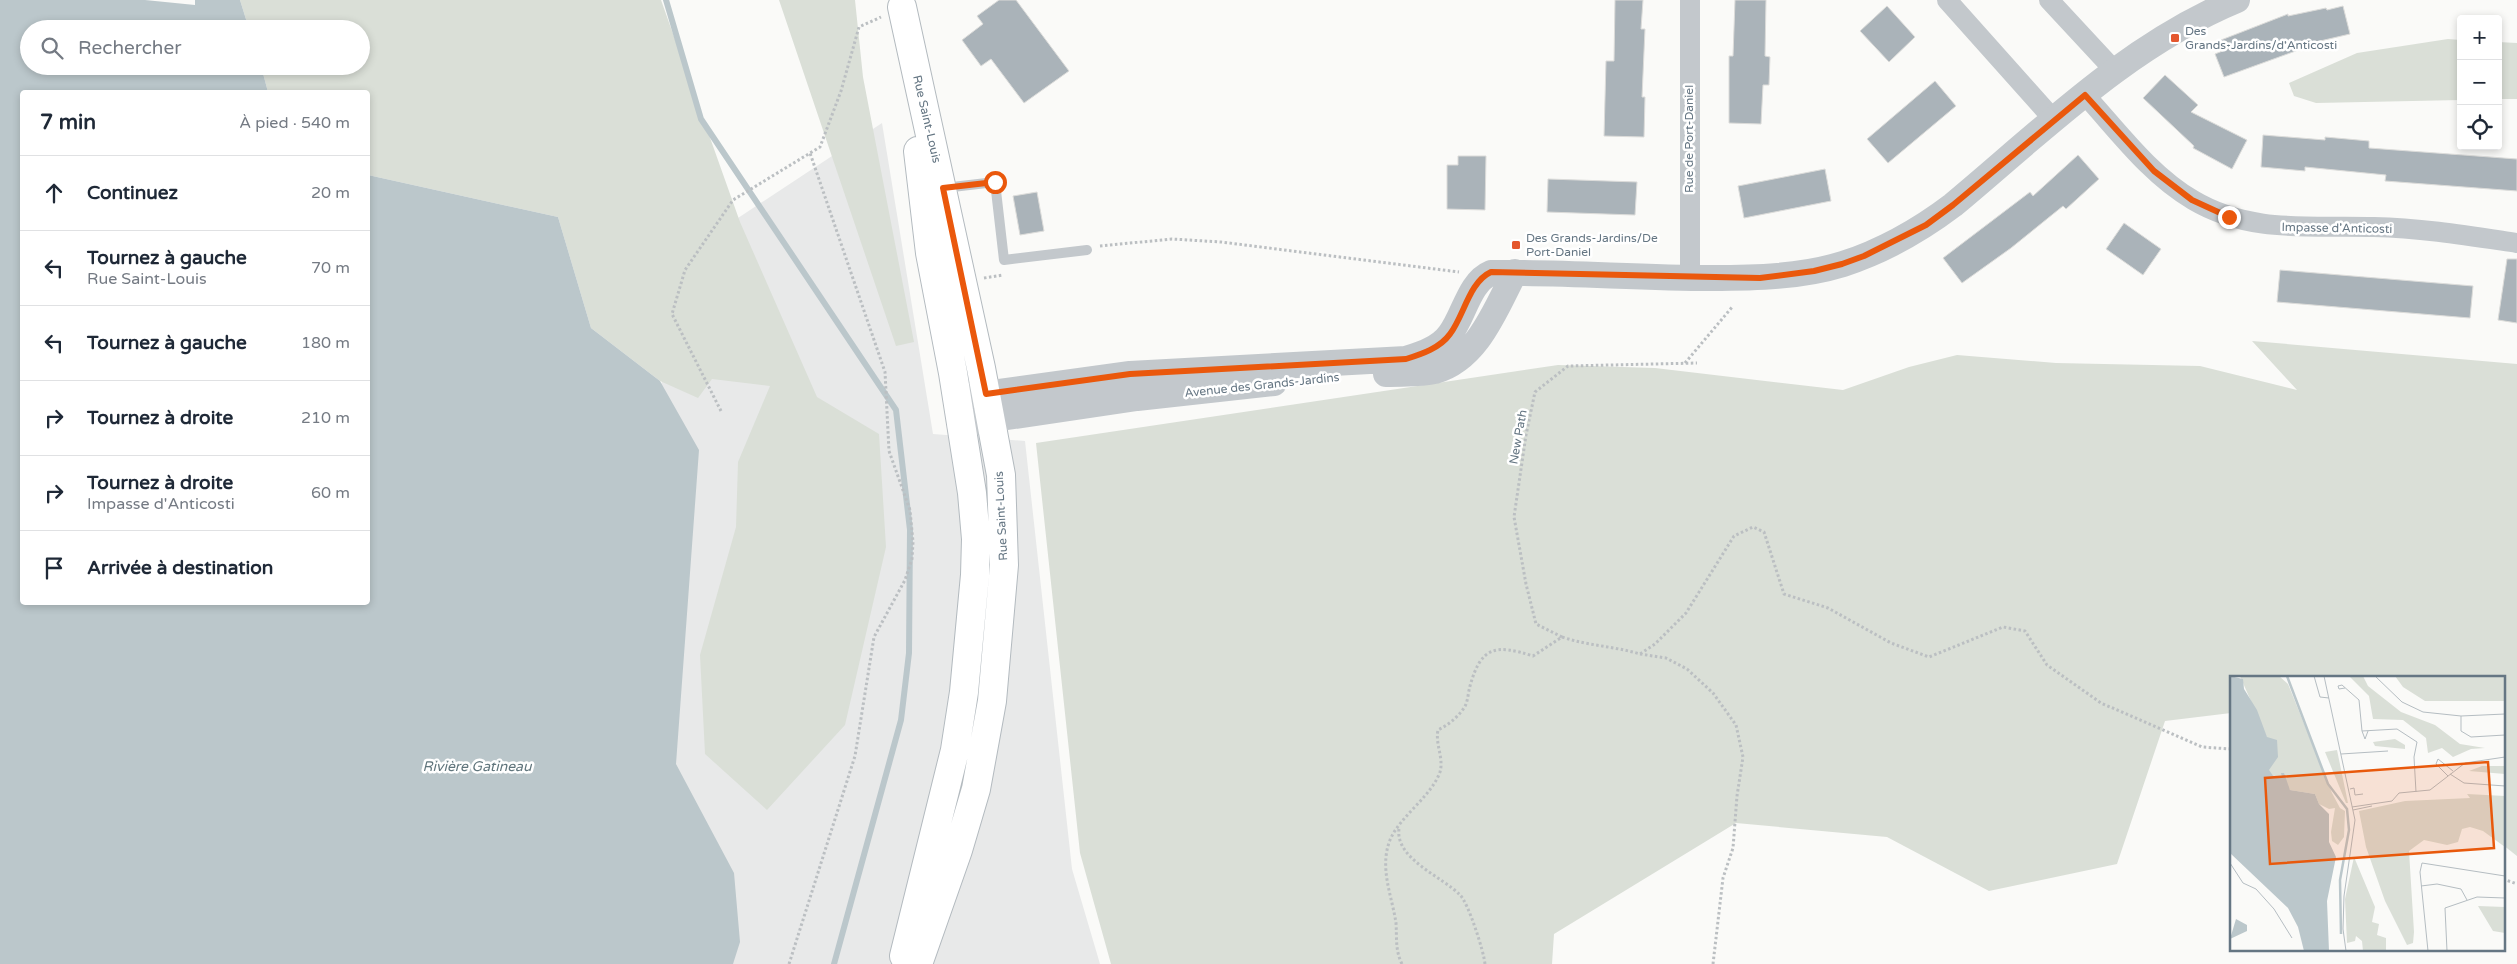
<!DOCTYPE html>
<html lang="fr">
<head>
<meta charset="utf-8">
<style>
  :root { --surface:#fff; --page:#f2f2f3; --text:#1f2937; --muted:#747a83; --line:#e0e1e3 }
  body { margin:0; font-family:"Varela Round",sans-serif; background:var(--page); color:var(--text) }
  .controls { position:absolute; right:15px; top:15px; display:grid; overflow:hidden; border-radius:5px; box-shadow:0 2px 8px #0003 }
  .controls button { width:45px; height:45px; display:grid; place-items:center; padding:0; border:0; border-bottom:1px solid var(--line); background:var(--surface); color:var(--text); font:25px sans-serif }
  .stop { position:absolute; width:15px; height:15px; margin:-11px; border:4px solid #ea580c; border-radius:50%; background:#fff }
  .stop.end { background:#ea580c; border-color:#fff; box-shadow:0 1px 5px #0008 }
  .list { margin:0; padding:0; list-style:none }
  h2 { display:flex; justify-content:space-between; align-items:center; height:65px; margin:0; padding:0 20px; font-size:21px }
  h2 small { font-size:16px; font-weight:400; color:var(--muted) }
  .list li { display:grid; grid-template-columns:32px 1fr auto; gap:15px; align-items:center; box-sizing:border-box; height:75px; padding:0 20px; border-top:1px solid var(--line) }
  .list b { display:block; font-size:19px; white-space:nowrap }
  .list p { margin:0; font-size:16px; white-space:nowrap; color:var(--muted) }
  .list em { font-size:16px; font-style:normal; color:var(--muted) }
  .icon { flex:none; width:28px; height:28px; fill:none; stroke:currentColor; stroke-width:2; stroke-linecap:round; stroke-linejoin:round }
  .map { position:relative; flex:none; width:2517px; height:964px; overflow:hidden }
  .search { position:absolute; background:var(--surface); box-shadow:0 2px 8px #0003; left:20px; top:20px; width:350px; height:55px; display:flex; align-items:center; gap:12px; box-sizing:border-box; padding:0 18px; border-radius:28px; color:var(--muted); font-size:19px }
  .panel { position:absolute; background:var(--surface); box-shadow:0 2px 8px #0003; left:20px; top:90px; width:350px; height:515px; border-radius:5px }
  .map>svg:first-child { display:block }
</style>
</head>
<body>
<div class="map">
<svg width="2517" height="964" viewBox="0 0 2517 964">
  <rect width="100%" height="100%" fill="#fafaf8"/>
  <path fill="#e8e9e9" d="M882,123L933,434L1025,441L1072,869L1100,964H407L668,368L735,220Z"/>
  <path fill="#dadfd7" d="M240,0H661L740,222L817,397L879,434L886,547L845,725L767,810L705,754L700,655L736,527L738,462L770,386L712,379L698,398L660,381L591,328L558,217L368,175V92H268L261,66H361V29H249Z
    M779,0H855L863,77L914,342L896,346Z
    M2448,39L2461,40V100L2316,103L2294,96L2289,83L2357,53Z
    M2498,42L2517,43V99H2498Z
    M2252,341L2517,364V856L2503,845V678H2231V713L2165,721L2117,864L1989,891L1887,837L1736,823L1554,934L1552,964H1111L1080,853L1036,443L1558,365L1655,368L1843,390L1909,367L1957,355L2056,363L2200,366L2297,390Z"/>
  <path fill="#bbc7cb" d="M0,0H145L195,5V0H240L249,29H29V66H261L268,92H22V602H368V175L558,217L591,328L660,381L699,450L676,764L734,873L740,942L733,964H0Z"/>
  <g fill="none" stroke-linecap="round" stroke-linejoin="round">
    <path stroke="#bbc7cb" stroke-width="6" d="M666,0L701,119L896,410L910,530L909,653L901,720L834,964"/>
  </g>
  <path fill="#aab3b9" stroke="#dcdcda" d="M999,0H1016L1069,71L1024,103L991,59L981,66L962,40L983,24L977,16Z
    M1615,0H1643L1641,29H1645L1642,97H1645L1644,137L1604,136L1606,61H1614Z
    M1735,0H1766L1765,56L1770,57L1769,85H1763L1761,124L1729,123V56H1733Z
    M1887,6L1915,37L1889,62L1860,31Z
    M2343,6L2350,34L2303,45L2304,48L2224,77L2215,54L2225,50L2221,40L2288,14V16L2326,8L2327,10Z
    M2165,75L2198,105L2191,112L2247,140L2232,169L2193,148L2194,146L2143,98Z
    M1935,81L1956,106L1888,163L1867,139Z
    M2263,135L2325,140V137L2369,141V148L2517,159V191L2385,181L2386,175L2305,167V171L2261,167Z
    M2078,155L2099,179L2066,209L2063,206L2011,248L1962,283L1943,258L2030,192L2033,196Z
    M1458,156H1486L1485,210L1447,209V165H1458Z
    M1825,169L1831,201L1744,218L1738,186Z
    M1548,179L1637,182L1635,215L1547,212Z
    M1037,192L1044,231L1020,235L1013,196Z
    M2124,223L2161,249L2143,275L2106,249Z
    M2507,259H2517V323L2498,320Z
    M2280,270L2473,286L2470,318L2277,302Z"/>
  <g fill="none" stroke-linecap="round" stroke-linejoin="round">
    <g stroke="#b3babf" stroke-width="30">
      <path id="secondary" d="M902,7L981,368L1001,475L1004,565L992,701L976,789L958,850L918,964
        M904,956L955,750L964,692L975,575L976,539L972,493L953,373L930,253L918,151"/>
    </g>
    <path stroke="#bbbfc2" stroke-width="3" stroke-dasharray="2.5 2.5" stroke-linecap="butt" d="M1100,246L1172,239L1221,242L1459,272
      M984,278L1003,275
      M1685,363L1733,306
      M721,411L672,314L685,270L733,200L820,147L841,91L859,27L881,17
      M1562,637L1536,624L1526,584L1514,517L1526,435L1535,392L1568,366L1697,363
      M1640,654L1666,658L1687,669L1713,693L1736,725L1743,757L1737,796L1733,848L1723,878L1713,964
      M1399,829C1395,859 1443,877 1460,895C1468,902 1484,952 1485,964
      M2503,879L2517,884
      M789,964L855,756L874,637L905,580L912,559L913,542L910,510L889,451L885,372L810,153
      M1402,964C1395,950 1397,938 1396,923C1392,896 1379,868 1390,840C1400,816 1431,797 1440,772C1444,758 1435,744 1438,730C1448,725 1457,718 1464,708C1468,702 1468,693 1470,686C1481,646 1496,644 1533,656L1562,637C1589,646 1613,646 1640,654L1655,644L1686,613L1734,536L1753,527L1764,532L1784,594L1828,608L1891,643L1929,657L2003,627L2025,631L2047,665L2101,703L2202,747L2231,749"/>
    <path stroke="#c3c8cc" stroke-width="10" d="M944,188L995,182L1004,260L1087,250"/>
    <path stroke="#c3c8cc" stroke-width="20" d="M1947,0L2054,120
      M2049,0L2114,70
      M2085,95C2118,131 2150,175 2193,200C2250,234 2311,225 2374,227C2422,228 2470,236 2517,243
      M1690,278V0"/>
    <path stroke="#c3c8cc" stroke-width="26" d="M1386,374C1402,373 1419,375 1435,371C1478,359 1496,308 1515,272
      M963,397L1130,374L1406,359C1422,354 1440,348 1450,334C1464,316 1469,282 1491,273C1565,272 1638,278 1711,278C1755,278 1801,277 1843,264C1883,251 1920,230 1953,205C2042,131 2128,45 2237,0
      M960,424L1137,398L1274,383"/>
    <use href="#secondary" stroke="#fff" stroke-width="28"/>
  </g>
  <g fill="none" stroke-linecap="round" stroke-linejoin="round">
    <path stroke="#ea580c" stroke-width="6" d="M995,182L943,188L986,394L1130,374L1406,359C1422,354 1440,348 1450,334C1464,316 1469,282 1491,272L1760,278L1814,271L1842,264L1864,256L1926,225L1953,205L2085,95L2154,171L2192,200L2229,217"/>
  </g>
  <g fill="#e4572e" stroke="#fff" stroke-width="2">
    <rect x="2170" y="33" width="10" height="10" rx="2.5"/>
    <rect x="1511" y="240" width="10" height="10" rx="2.5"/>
  </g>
  <g text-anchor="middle" stroke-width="5" stroke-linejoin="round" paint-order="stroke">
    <g font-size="12" fill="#657683" stroke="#fff" text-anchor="start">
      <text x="2185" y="35">Des<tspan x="2185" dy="14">Grands-Jardins/d'Anticosti</tspan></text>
      <text x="1526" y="242">Des Grands-Jardins/De<tspan x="1526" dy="14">Port-Daniel</tspan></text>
    </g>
    <g font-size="12" fill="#657683" stroke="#fff">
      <text transform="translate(927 119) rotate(77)" y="4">Rue Saint-Louis</text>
      <text transform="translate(1689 139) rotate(-90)" y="4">Rue de Port-Daniel</text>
      <text transform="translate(2337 228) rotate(1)" y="4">Impasse d'Anticosti</text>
      <text transform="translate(1262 385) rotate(-6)" y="4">Avenue des Grands-Jardins</text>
      <text transform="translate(1518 437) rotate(-80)" y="4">New Path</text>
      <text transform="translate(1001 516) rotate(-93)" y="4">Rue Saint-Louis</text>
    </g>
    <g font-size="14" font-style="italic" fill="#60757c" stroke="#fff">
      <text x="477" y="771">Rivière Gatineau</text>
    </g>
  </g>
  <g transform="translate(2230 676)">
    <rect width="275" height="275" fill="#fafaf8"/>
    <path d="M10,0H49L58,8L102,117L110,132L115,135L114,161L108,169L102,165L101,156L105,132L99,133L89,128L85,118L60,114L52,101H44L38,94L37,62ZM119,0H133L138,10L171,36L205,49L230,68L255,72L241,73L223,81L212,72L198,77L196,62L173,44L143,43L139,20ZM165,0H275V25H195L173,11ZM165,63L175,69V73L145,70L143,66ZM107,74L118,127H116L95,76ZM252,90H275V98L239,95ZM237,118L275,120V171L253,155L240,151L232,153L228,166L217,169L194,164L179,175L184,256L183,267L177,269L155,225L136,171L129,135L175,125L240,122ZM124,181L145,231L142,246L149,248L147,259L156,262V275H133L132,265L126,260L125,265L117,267L115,223ZM248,230L275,231V257L263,255Z" fill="#dadfd7"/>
    <path d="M0,0L13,3L14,13L27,34L37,61L47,64L48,81L39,94L44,101H52L51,97H54L60,114L85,118L89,128L99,138V166L106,181L97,225L99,275H74L68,251L58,232L0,177ZM6,243L17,249V255L0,263Z" fill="#bbc7cb"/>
    <path fill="none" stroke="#bbc7cb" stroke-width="2.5" d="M57,0L98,108L117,133L119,154L110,204L111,258"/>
    <path fill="none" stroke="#b5bdc2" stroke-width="1" d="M84,0L90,21L99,22M94,0L125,144L114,220L113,253L116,275M145,0L172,26L193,36L231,40L275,38M115,12L109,13L108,10L112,9L129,24L132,55L167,53L187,66L184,81L186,116M231,40V55L241,61L275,59M132,55L135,63L138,55M111,78L158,75M220,98L234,107L275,110M218,100L206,88L208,83L223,95M120,113L124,112L125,119L133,118M122,131L162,125L169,117L200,114L235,87L275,81M123,134L142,130M0,187L13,207L26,213L44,233L62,262M191,210L207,208L231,213L237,224M198,275L190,196L192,187L275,200M217,275L215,232L247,221L275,222"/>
    <path fill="#e8590c" fill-opacity="0.15" stroke="#e8590c" stroke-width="2.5" d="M258,86L264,172L40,188L35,102Z"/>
    <rect width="275" height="275" fill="none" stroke="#657683" stroke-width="2.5"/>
  </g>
</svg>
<div class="controls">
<button>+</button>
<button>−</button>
<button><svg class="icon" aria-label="locate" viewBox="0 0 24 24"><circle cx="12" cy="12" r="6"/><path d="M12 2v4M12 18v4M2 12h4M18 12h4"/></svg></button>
</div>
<div class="stop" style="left:995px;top:182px"></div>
<div class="stop end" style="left:2229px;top:217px"></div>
<div class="search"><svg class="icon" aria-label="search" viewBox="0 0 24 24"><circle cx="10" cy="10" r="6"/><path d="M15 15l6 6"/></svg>Rechercher</div>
<section class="panel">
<h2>7 min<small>À pied · 540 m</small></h2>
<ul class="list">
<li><svg class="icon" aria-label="ahead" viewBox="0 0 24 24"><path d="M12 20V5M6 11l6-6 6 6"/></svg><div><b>Continuez</b></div><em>20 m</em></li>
<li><svg class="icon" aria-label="left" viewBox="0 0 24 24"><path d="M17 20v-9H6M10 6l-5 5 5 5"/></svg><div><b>Tournez à gauche</b><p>Rue Saint-Louis</p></div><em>70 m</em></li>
<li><svg class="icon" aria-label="left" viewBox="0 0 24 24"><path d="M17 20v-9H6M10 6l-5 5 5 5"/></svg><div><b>Tournez à gauche</b></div><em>180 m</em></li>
<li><svg class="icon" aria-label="right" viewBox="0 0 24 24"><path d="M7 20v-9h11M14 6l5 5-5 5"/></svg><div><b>Tournez à droite</b></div><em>210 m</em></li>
<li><svg class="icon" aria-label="right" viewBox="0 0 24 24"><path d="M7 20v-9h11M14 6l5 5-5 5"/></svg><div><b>Tournez à droite</b><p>Impasse d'Anticosti</p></div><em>60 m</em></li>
<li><svg class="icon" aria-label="arrive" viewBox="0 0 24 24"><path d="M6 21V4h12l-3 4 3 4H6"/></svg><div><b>Arrivée à destination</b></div></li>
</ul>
</section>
</div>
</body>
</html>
